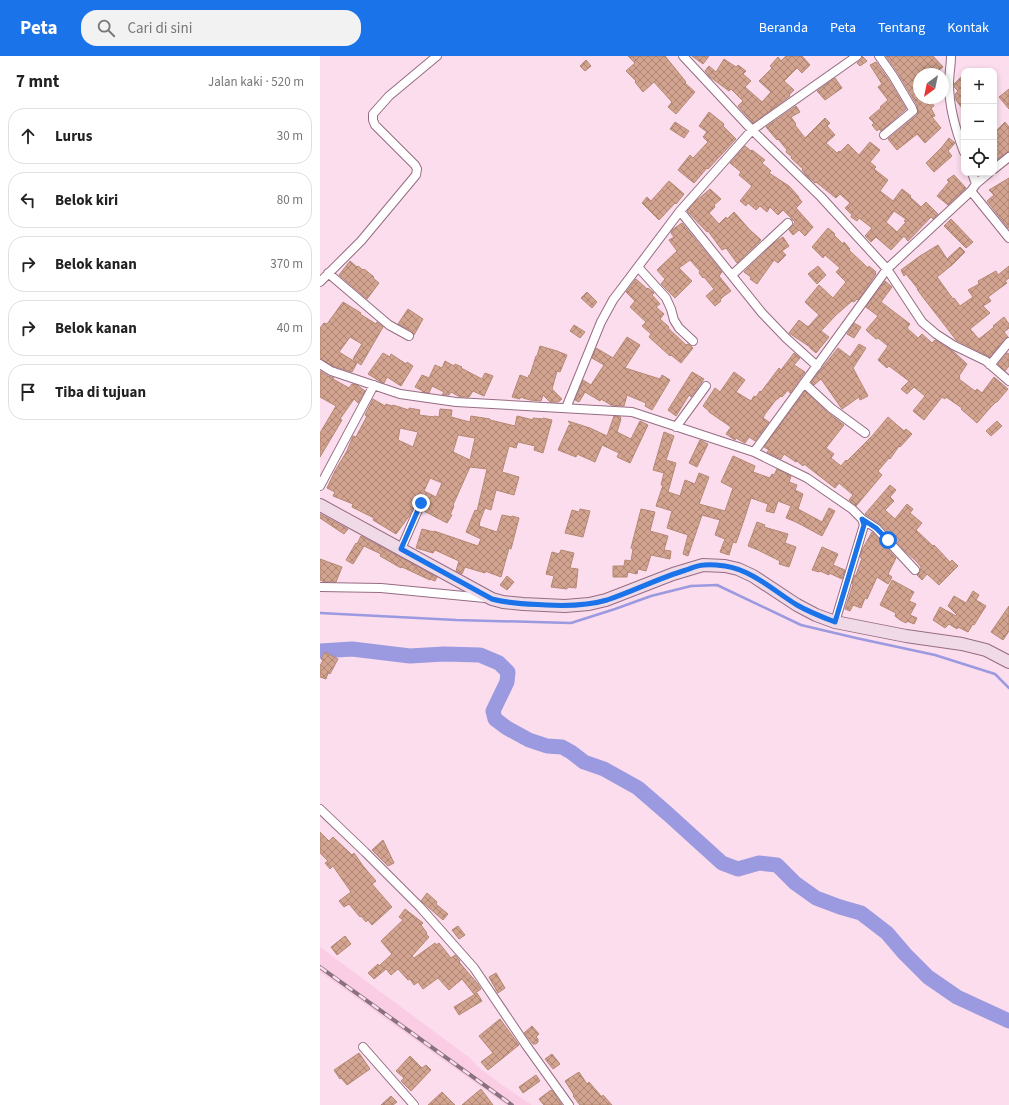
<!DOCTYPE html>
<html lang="id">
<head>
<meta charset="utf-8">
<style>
  :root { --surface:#fff; --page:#f2f2f2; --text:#222; --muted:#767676; --line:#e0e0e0; --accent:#1a73e8 }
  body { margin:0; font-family:"Source Sans 3",sans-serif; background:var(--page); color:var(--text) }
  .controls { position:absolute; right:12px; top:12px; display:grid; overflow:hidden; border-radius:8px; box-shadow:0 2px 6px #0003 }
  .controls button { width:36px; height:36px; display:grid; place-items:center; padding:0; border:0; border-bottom:1px solid var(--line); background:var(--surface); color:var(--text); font:20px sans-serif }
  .compass { position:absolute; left:593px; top:12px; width:36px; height:36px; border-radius:50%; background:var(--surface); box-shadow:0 2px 6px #0003; rotate:213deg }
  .stop { position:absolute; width:12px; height:12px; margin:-9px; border:3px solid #1a73e8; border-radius:50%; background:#fff }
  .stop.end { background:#1a73e8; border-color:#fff; box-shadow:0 1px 4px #0008 }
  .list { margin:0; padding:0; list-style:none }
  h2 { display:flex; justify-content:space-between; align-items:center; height:52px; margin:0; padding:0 16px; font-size:17px }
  h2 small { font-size:13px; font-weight:400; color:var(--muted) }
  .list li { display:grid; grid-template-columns:26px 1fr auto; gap:12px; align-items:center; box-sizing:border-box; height:56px; margin:0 8px 8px; padding:0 8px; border:1px solid var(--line); border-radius:16px }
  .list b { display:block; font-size:15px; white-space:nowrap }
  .list em { font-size:13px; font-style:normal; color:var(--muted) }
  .icon { flex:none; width:22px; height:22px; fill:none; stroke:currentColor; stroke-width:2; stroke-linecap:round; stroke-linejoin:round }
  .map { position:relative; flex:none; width:689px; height:1049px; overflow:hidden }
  header { display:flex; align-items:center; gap:24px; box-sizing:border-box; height:56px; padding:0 20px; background:var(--accent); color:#fff }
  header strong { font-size:19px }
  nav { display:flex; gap:22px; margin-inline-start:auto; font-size:14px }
  .search { width:280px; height:36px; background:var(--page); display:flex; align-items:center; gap:10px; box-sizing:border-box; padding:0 14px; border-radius:16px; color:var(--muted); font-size:15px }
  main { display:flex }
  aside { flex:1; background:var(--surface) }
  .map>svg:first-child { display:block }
</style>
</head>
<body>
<header>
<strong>Peta</strong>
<div class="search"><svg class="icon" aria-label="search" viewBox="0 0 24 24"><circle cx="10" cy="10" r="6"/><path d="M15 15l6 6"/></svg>Cari di sini</div>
<nav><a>Beranda</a><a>Peta</a><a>Tentang</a><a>Kontak</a></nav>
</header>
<main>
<aside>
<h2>7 mnt<small>Jalan kaki · 520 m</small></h2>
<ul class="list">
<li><svg class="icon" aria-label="ahead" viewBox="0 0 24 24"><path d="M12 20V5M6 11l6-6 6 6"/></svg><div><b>Lurus</b></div><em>30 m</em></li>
<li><svg class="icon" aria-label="left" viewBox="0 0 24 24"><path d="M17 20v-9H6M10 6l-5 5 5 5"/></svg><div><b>Belok kiri</b></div><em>80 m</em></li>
<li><svg class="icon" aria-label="right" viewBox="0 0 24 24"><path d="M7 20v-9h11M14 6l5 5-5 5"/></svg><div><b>Belok kanan</b></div><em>370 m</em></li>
<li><svg class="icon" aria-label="right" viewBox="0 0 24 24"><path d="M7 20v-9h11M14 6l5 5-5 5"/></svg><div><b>Belok kanan</b></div><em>40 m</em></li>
<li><svg class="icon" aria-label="arrive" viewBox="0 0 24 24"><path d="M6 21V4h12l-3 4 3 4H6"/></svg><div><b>Tiba di tujuan</b></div></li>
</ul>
</aside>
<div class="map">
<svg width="689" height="1049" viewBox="0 0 689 1049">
  <defs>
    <pattern id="building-cross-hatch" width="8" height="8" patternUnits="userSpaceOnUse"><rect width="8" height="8" fill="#d2a38f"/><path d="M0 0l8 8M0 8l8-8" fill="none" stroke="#ac8576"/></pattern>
  </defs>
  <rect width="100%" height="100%" fill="#fbdded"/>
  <path fill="#facde5" d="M0,891L150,1002L157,1010L182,1029L212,1049H186L0,916Z"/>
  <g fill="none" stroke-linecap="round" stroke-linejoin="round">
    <path stroke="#9b99df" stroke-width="2.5" d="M0,557L136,564L251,567L295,553L331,540L371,530L397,529L481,569L536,582L615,599L675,618L689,632"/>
    <path stroke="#9b99df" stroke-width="15" d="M0,595L32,593L90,600L124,598L160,599L179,607L188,616L187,626L173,655L175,663L187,672L209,684L227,690L242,691L251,696L264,706L284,713L318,732L348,758L402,807L418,813L439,807L457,809L475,827L496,842L520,851L541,857L567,877L585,898L608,921L637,941L689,965"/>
  </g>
  <path fill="url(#building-cross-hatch)" stroke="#b58874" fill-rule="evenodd" d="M308,0H345L366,26L365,27L375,36L356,58L348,51L352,46L334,26L323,36L315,26L316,25L306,15L315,7Z
    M372,0H389L383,8Z
    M466,0H482L490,9L482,17L477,12L464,25L474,34L469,39L470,40L433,67L418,50L423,45L411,33L409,35L390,21L385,15L389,10L396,16L404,3L416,11L418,9L426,15L423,18L431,25L425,31L442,46L451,36L439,25L452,12L450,10L458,1L461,5Z
    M542,0L547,5L540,10L537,7L542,3Z
    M566,0H613L623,11L619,14L623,18H599V42H609L614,50L611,52L615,60L612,61L621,72L605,87L597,78L577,94L568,83L597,59L598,56L597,49L578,17Z
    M266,4L271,10L265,15L260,10Z
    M556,6L568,23L586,53L561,75L559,73L557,75L552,69L554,67L549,62L561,52L560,51L568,44L558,31L562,28L550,9Z
    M644,18V55L636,44L635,38L638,35L635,32L634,28Z
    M515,22L522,32L505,44L497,35Z
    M689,33V53L679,41Z
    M476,50L480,56L471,61L476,68L475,69L485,82L505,62L510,67L507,70L515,79L506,87L517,97L519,95L520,96L528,88L539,99L550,86L560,94L550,106L556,111L554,113L568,124L560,135L573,145L582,133L591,140L590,141L601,151L606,146L618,158L613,163L611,161L588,185L584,180L571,194L556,181L551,186L545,180L552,172L539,162L537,165L531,161L532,159L525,152L530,147L520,138L516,142L496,126L495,127L487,120L482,114L483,113L471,102L472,101L466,96L467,94L458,83L457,84L446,71ZM574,155L586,163L584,165L586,166L577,176L566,166Z
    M389,56L404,68L403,70L416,83L388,113L387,112L374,127L358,114L370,99L373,102L388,86L383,81L387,76L379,70Z
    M355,66L369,75L364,82L350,73Z
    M685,66L689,71V96L686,97L674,106V77Z
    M629,82L635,87L628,95L632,100L614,116L606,107L622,91Z
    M425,90L431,95L432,94L445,104L442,107L451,115L449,117L469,130L479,141H478L482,146L476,152L493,171L485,180L479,174L473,179L469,174L475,166L463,154L458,159L450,151L447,156L440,150L436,154L428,147L426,150L420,145L432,130L419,119L421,116L410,107Z
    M634,119L646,132L628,149L617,140L629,126L627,124Z
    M689,122V172H688L667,145L674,139L669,134Z
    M349,125L364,138L356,148L355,147L339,164L322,147L327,141L331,145Z
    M390,133L401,143L394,149L395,151L389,157L399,168L406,161L407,163L414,156L429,173L441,184L417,207L406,192L402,194L388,175L387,176L367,155L376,145Z
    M631,163L653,186L646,192L624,170Z
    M362,167L402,216L399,220L411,235L404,240L400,244L401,245L395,250L386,240L394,233L384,221L383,222L379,217L380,215L370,204L359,212L372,225L355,242L341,228L345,223L337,214L357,195L349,184L354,181L351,177L352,174Z
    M508,172L515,178L514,179L523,188L524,186L530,193L529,194L548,212L549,210L556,216L555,217L556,218L538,244L537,243L534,246L532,245L516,259L501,275L509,281L496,297L490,292V291L469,277L479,264L488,271L499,259L485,246L499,229L513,242L526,226L516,216L520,212L505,199L503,202L492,191Z
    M463,181L469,190L462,195L466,199L458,207L454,204L437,228L430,223L431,221L424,216L454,187Z
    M618,189L627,203L640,191L645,196L632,209L617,221L633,243L634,242L640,250L653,241L648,234L659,228L658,225L676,215L678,219L689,210V222L685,225L687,227L668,241L671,245L663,250L670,257L650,273L659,283L674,271L673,270L684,261L689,268V272L684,276L688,281L685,282L670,301L636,284L623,267L602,240L597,233H598L586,218L584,220L581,214L600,200Z
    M30,205L37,211L38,210L43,214L44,213L54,221L53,222L59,227L47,243L19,219Z
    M498,210L506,219L497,228L488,218Z
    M316,223L327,233L328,232L334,237L332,239L340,248L336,251L344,258L340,263L349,271L348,272L366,289L368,288L373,292L361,307L351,299L350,300L329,281L331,278L322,270L326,266L310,251L315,245L306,236Z
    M565,225L572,231L561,246L590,268L587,272L598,282L602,278L612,287L615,284L634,296L647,308L639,320L640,321L639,323L655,335L657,333L662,337L674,321L688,333L677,346H676L670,352L657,367L641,353L642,352L626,341L625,343L622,341L604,364L593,355L605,340L594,331L587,338L581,333L589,325L569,310L567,312L558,304L568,290L558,282L556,283L546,274L558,260L546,251Z
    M267,236L277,246L272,252L261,242Z
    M23,246L41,257L40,258L56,268L57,266L63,271L41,309L33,303L42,288L30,281L19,296L37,307L32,316L13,310L0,303V272L4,267L7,268Z
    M88,253L103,263L94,279L92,275L78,268Z
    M534,267L541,271L534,282L527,278Z
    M254,269L265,276L260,282L250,275Z
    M307,281L320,289L305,312L340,323L342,319L350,324L332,354L325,350L326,347L307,339L304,350L291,349L281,343L280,345L265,336L259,346L255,344L263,324L271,329L284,309L272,302L276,292L293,302Z
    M539,288L546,292L533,312L548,340L540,344L539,341L522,353L501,323L494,329L491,326L518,292L530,301Z
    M220,290L237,295L247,299L240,316L237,315L232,333L242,343L238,346H230L223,339L221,345L210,344L200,341V343L192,341L200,319L208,322L209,319H210L216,300H217Z
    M63,297L70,301L71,298L86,308L87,306L93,310L81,330L67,321L64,327L61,326L48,318Z
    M474,297L480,302L474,309L485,316L470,337L468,334L462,341L461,340L455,345L445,358L443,362L449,366L435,385L429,381L425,387L416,382L415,384L406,378L411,371L389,356V355L383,350L395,332L400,336L414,316L425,324L416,336L431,345L434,340L436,341L440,335L441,336L459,312L461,314Z
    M687,297L689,298V310L685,315L678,308Z
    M125,305L134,310L135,308L142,311L141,312L162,323L165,317L173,320L164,340L153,335L149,341H140L131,336L129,339H122L124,336L112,330L109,337L102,336L103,335L95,331L102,319L109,322L115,309L122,312Z
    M0,315L8,320L14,322L13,323L29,332L32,328L37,329L45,335L38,347L34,343L20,363L22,364L0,401V377L16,350L0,341Z
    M372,316L384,323L371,341L369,339L356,360L348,354Z
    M485,335L507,356L524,369L506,392L514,398L511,402L521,410L526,404L527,405L553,379L568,361L584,375L586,373L592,378L580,391L579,390L570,403L569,402L558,415L562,419L536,450L529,444L533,439L519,427L515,432L484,408L483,410L477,405L476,406L464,398L461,403L447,396L449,394L444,391Z
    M53,343L65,350L66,348L72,350L73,349L89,354V352L100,354L99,359L114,361V360L119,361L120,353L132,354L131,361L150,366L151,360L170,363V364L195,370L197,360L213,364V362L222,363L223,362L232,364L223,397L214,394L215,390L198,386L196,392L189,390L182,416L199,421L194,439L176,434L171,454L165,452L160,465L159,470L177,476L182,459L192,461V460L199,462L191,493L189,492L181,521L165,515V517L145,511L142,518L136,515L139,505L115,494L113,497L96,492L102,473L114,476V475L158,490L161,483L146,476L155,454L157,455L167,413L150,411L133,449L134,450L130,459H132L127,467L104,455L106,446L104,442H100L96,444L90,459L76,478L53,464L54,462L32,451L33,448L13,440L15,436L7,432L15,415L27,395L33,380L36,381L47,360L45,359ZM80,372L98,376L93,391L78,384ZM138,379L155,382L150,404L133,396ZM110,422L122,427L116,441L104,435Z
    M294,360L301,361L300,363H301L297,376L311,383L320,365L328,369L310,407L297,401L299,397L282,389L275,406L257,398L256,401L238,394L249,369L252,370L248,365L270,372L287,380Z
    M677,365L682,370L671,380L666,375Z
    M344,376L354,380L346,404L356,407L348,436L360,440L365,424L375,428L379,417L389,421L379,448L405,455L413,432L401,426L413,400L435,410L433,416L450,422L452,418L454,419L457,413L471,420L469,426L477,429L475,434L483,438L478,453L502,466L509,452L515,455L502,480L476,466L466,462L471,450L458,445L454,457L446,455L448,448L431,442L424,464L416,487L413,486L409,499L400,496L405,483L395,479L400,464L382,459L368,500L363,498L368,479L347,472L352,455L336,450L343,429H341L344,417L333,414Z
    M380,384L388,388L377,411L369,407Z
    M570,429L576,434L570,441L574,445L565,454L575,463L587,448L593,453L590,457L602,467L596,474L613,490L614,489L630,506L632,504L638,510L619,529L607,518L602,524L597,519L600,516L601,511L597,506L585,495L560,468L545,458Z
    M260,453L270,455L263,481L245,477L252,454L259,456Z
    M321,453L335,456L330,475L348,480L344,494L351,495L350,503L331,499L326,515L318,513L317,518L308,516L307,521H293V510H304L305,504L311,505L313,493L311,492Z
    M0,458L28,473L24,478L0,462Z
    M437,466L445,469L444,471L468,478L465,487L476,491L469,511L459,508L460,505L438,494L428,490Z
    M552,476L576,502L568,518L572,521L568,528L557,521L547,543L545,542L541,552L533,549L530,555L525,553L533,528L532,527L535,519H536L542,502L540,501L542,494Z
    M41,480L117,521L115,525L110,523V524L82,511L81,512L60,500L61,498L44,490L33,508L26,504L36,487L37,488Z
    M502,491L518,498L513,509L525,514L522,523L509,517V519L500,515L499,516L492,514Z
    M241,494L254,497L250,512L258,513L256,532L247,531V533L231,531L234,520L226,518L232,496L239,498Z
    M0,503L22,511L16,526H5L0,524Z
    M187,520L194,526L187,534L180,529Z
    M572,524L594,536L589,545L596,548L590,559L597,562L594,568L587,565L586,567L580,564L575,560L576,557L560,549Z
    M653,535L659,539L656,544L666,550L654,569L653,568L648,576L638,571L637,573L629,568L625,572L613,564L620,551L636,560L637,559L628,550L634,540L646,547Z
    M689,550V575L683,584L671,576Z
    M5,596L18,603L10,618L8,617L6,623L0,621V610L3,604L1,603Z
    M0,776L9,785L13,781L32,799L34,797L43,810L56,825L52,828L72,851L52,869L48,864L46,866L41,860L40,861L29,848L24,851L19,845L31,836L13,810L10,813L5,807L8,805L0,797Z
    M63,784L74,807L68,810L52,794Z
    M107,837L117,846L116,848L128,858L123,864L101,845Z
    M85,853L103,867L101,869L107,877L106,878L109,881L92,900L94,902L115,887L116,889L119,887L131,902L135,899L140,905L139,906L157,927L161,933L154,938L142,923L129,934L118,922L103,933L98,926L94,929L90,923L88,924L78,913L71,919L66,913L54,923L48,917L58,908L59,910L72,898L61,885L83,864L79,861Z
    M138,870L145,879L139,883L132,874Z
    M25,880L31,888L17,899L11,891Z
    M176,917L185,932L178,937L169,921Z
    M157,937L162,945L139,959L134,951Z
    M180,963L199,989L168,1014L161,1006L173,997L159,980Z
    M212,970L219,978L216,981L218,983V986L216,988H213L204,977Z
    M39,997L50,1013L27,1029L21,1022L20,1023L14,1014Z
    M232,998L240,1008L233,1013L225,1003Z
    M90,1000L102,1012L106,1009L111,1014L91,1035L81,1025L84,1022L76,1015Z
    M259,1016L267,1028L269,1026L282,1041L283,1039L292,1049H260L253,1040L254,1039L245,1025Z
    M216,1019L220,1025L203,1037L199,1031Z
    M161,1033L173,1049H142Z
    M231,1034L233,1036L242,1049H224L219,1043Z
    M122,1036L135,1049H108Z
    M71,1040L77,1046L73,1049H61Z"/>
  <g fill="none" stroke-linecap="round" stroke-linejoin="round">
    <g stroke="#966c83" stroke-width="10">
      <path id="street" d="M363,0L432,74L501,141L567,213L602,266L616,278L633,289L666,305L689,325
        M559,0L573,20L592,52L593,55L564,79
        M631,0C631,9 629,19 629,28C629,51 636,75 644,96
        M674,113L689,101
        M652,117L656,128
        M651,135L689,182
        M360,155L442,257L466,282L497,310
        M318,211L346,242L351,253L354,264L359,272L373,285
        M8,217L69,269L89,280
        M412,219L468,167
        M0,226L41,185L96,119L97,113L95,109L55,69L53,64V58L69,40L117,0
        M0,308L11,315L80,338L136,346L312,356L434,396L487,422L532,453L542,463L544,469L515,566
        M670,309L689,286
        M484,327L511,352L545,377
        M246,352L281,266L293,244L360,155L432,74L537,0
        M356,371L386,330
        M434,396L567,213L651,135L656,128L669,117
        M0,430L54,329
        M542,463L556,472L595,514
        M81,493L101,447
        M0,531L61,532L165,542
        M0,753L45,796L100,851L154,912L206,989L249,1049
        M43,991L94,1049"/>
    </g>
    <g stroke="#966c83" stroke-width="14">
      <path id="secondary" d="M0,449L172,543L183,546L203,548L245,550L269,548L286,544L353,518L383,509L405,510L418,513L433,520L477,549L496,559L515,566L586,580L642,588L666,594L689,606"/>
    </g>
    <use href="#street" stroke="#fff" stroke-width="8"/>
    <use href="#secondary" stroke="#f1dae7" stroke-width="12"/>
    <g stroke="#88727e" stroke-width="4">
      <path id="rail" d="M0,911L192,1049"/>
    </g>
    <use href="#rail" stroke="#fbdded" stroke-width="2.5" stroke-dasharray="8" stroke-linecap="butt"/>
  </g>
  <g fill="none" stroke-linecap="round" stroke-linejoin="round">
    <path stroke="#1a73e8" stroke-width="5" d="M101,447L81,493L172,543C190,548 208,548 226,549C247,550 267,550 287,544C314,535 339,522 366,514C372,512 378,509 384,509C390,508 398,509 405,510C432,514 454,535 477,549C489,556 502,561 515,566L544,469L542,463L556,472L568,484"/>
  </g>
</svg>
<div class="controls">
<button>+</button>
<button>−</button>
<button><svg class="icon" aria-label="locate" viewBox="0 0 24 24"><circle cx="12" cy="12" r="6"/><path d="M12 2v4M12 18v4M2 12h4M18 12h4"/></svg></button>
</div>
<svg class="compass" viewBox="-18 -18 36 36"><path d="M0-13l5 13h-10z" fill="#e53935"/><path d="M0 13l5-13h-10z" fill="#767676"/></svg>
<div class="stop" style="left:568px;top:484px"></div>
<div class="stop end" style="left:101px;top:447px"></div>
</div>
</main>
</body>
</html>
